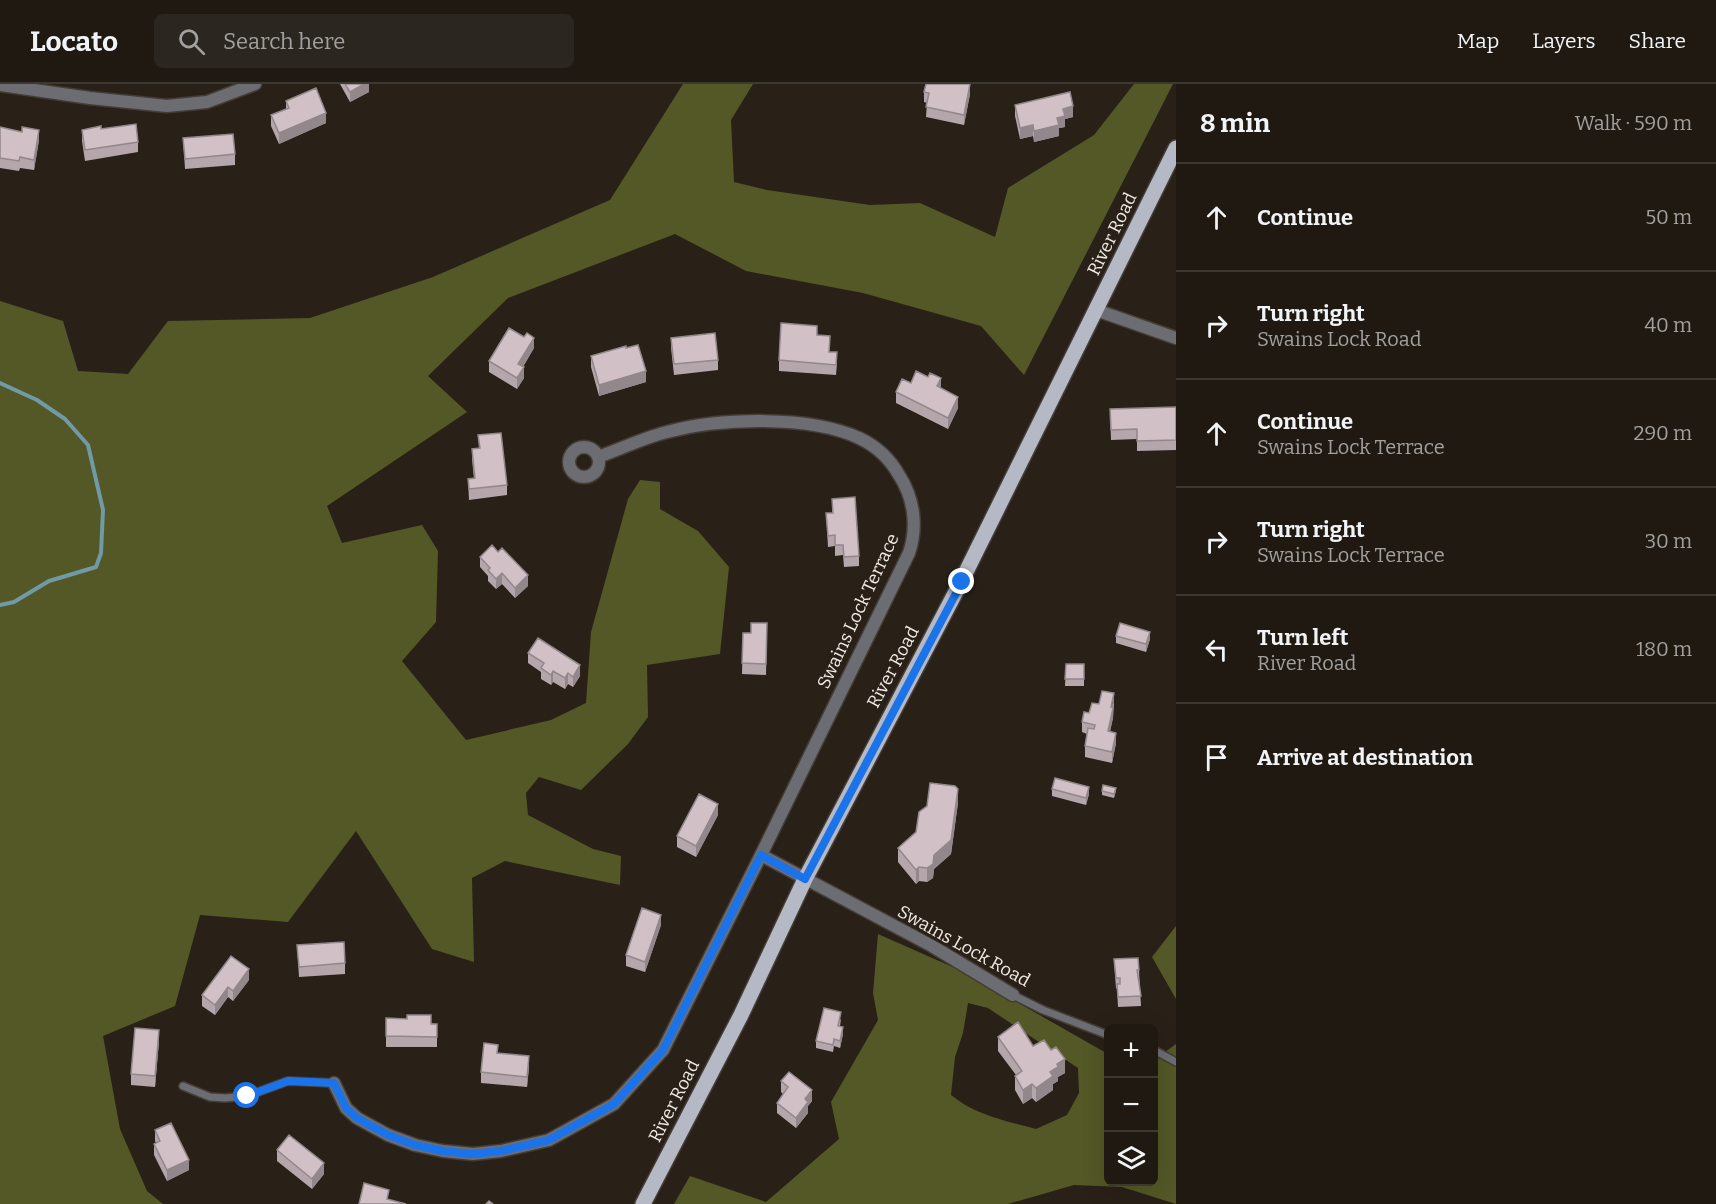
<!DOCTYPE html>
<html lang="en">
<head>
<meta charset="utf-8">
<style>
  :root { --surface:#1f1912; --page:#2c2620; --text:#f1f3f6; --muted:#a1a09f; --line:#3c3832 }
  body { margin:0; font-family:Bitter,serif; background:var(--page); color:var(--text) }
  .controls { position:absolute; right:18px; bottom:18px; display:grid; overflow:hidden; border-radius:9px; box-shadow:0 6px 24px #0002 }
  .controls button { width:54px; height:54px; display:grid; place-items:center; padding:0; border:0; border-bottom:2px solid var(--line); background:var(--surface); color:var(--text); font:30px sans-serif }
  .stop { position:absolute; width:18px; height:18px; margin:-14px; border:4px solid #1a73e8; border-radius:50%; background:#fff }
  .stop.end { background:#1a73e8; border-color:#fff; box-shadow:0 2px 6px #0008 }
  .list { margin:0; padding:0; list-style:none }
  h2 { display:flex; justify-content:space-between; align-items:center; height:78px; margin:0; padding:0 24px; font-size:26px }
  h2 small { font-size:20px; font-weight:400; color:var(--muted) }
  .list li { display:grid; grid-template-columns:39px 1fr auto; gap:18px; align-items:center; box-sizing:border-box; height:108px; padding:0 24px; border-top:2px solid var(--line) }
  .list b { display:block; font-size:22px; white-space:nowrap }
  .list p { margin:0; font-size:20px; white-space:nowrap; color:var(--muted) }
  .list em { font-size:20px; font-style:normal; color:var(--muted) }
  .icon { flex:none; width:33px; height:33px; fill:none; stroke:currentColor; stroke-width:2; stroke-linecap:round; stroke-linejoin:round }
  .map { position:relative; flex:none; width:1176px; height:1120px; overflow:hidden }
  header { display:flex; align-items:center; gap:36px; box-sizing:border-box; height:84px; padding:0 30px; background:var(--surface); border-bottom:2px solid var(--line) }
  header strong { font-size:28px }
  nav { display:flex; gap:33px; margin-inline-start:auto; font-size:21px }
  .search { width:420px; height:54px; background:var(--page); display:flex; align-items:center; gap:15px; box-sizing:border-box; padding:0 21px; border-radius:9px; color:var(--muted); font-size:22px }
  main { display:flex }
  aside { flex:1; background:var(--surface) }
  .map>svg:first-child { display:block }
</style>
</head>
<body>
<header>
<strong>Locato</strong>
<div class="search"><svg class="icon" aria-label="search" viewBox="0 0 24 24"><circle cx="10" cy="10" r="6"/><path d="M15 15l6 6"/></svg>Search here</div>
<nav><a>Map</a><a>Layers</a><a>Share</a></nav>
</header>
<main>
<div class="map">
<svg width="1176" height="1120" viewBox="0 0 1176 1120">
  <rect width="100%" height="100%" fill="#292118"/>
  <path fill="#535826" fill-rule="evenodd" d="M683,0H753L731,36L734,98L767,106L870,121L920,119L995,153L1008,104L1094,51L1134,0H1173L1024,291L981,242L863,209L746,187L675,150L508,214L428,292L467,328L327,422L342,459L422,441L438,467L436,538L402,577L466,656L551,636L586,619L591,548L628,415L640,396L660,398V425L698,447L729,483L720,570L647,581L648,633L628,660L581,706L539,693L526,709L528,731L593,765L621,772L620,801L505,777L472,794L474,878L432,865L356,747L288,838L200,831L175,922L103,952L120,1045L147,1107L163,1120H0V217L63,237L78,287L128,290L168,237L310,234L433,193L610,116Z
    M1176,842V915L1152,873Z
    M878,850L964,888L1108,970V1098H1154V976L1176,960V1120L1122,1103L1074,1101L1008,1120H674L690,1092L766,1118L839,1055L831,1018L878,936L873,909ZM968,919L988,924L1078,984L1079,1009L1067,1031L1036,1045C1006,1037 975,1031 951,1011L955,973L963,949Z"/>
  <g fill="none" stroke-linecap="round" stroke-linejoin="round">
    <path stroke="#719aa7" stroke-width="4" d="M0,299L37,316L65,335L88,361L103,426L101,469L96,483L49,497L14,518L0,521"/>
    <g stroke="#453d35" stroke-width="10">
      <path id="lane" d="M1013,911L1043,926L1108,951
        M1154,966L1176,978
        M183,1002L210,1013L225,1014L247,1012L288,997L334,999"/>
    </g>
    <g stroke="#453d35" stroke-width="15">
      <path id="street" d="M0,1L90,14L167,22L207,18L255,0
        M1096,226L1176,254
        M569 378a15 15 0 1 1 30 0a15 15 0 1 1-30 0Z
        M761,771L932,862L1013,911
        M334,999L346,1024L357,1034L388,1051L415,1061L443,1067L473,1070L501,1067L549,1056L614,1020L663,966L761,771L909,469C918,443 914,414 899,391C890,375 876,362 859,354C809,331 720,334 667,348C643,354 621,365 598,373"/>
    </g>
    <g stroke="#453d35" stroke-width="18">
      <path id="primary" d="M643,1120L741,931L805,795L961,498L1176,64"/>
    </g>
    <use href="#lane" stroke="#6b6d73" stroke-width="7"/>
    <use href="#street" stroke="#6b6d73" stroke-width="12"/>
    <use href="#primary" stroke="#b5b9c5" stroke-width="15"/>
  </g>
  <path fill="#b4a6aa" d="M340,0H369V8L350,18Z
    M924,8L970,10L964,41L926,33L927,19L924,18Z
    M286,17L326,39L279,60L271,42V31L286,25Z
    M1015,21L1073,33L1065,35V43L1059,44V52L1034,58L1033,52L1020,55L1015,32Z
    M0,43L39,56L34,86L20,84L19,87L0,84Z
    M101,45L138,58V68L85,77L82,57V46Z
    M183,54L235,70V81L185,85Z
    M817,251L837,279L836,291L779,287V276Z
    M671,254L718,276V286L674,291L671,264Z
    M534,264L523,283L524,294L517,305L489,288V277Z
    M626,264L646,298L599,312L591,283V272Z
    M911,299L941,304L958,324L948,345L896,319V308Z
    M1176,323V366L1137,367V355L1111,356L1110,325Z
    M478,351L507,401V411L469,416L468,395H474L472,375V365L479,364Z
    M832,415L859,472V482L844,483L843,471L835,472V462L828,463L826,429H832Z
    M480,473L528,502L515,514L502,500L496,505L488,497V492L480,483Z
    M767,539L766,591L742,590L743,549H751Z
    M1116,552L1150,555L1146,568L1116,559Z
    M528,569L580,592L573,603L568,600L565,605L553,598L551,601L541,595V588L528,579Z
    M1066,580H1084V602H1065Z
    M1099,620H1114L1113,634L1110,647L1116,659L1112,679L1085,673V662L1087,650L1082,648V638L1089,629Z
    M1052,705L1089,710L1086,721L1052,712Z
    M1102,707H1116L1114,714L1102,711Z
    M958,719L951,770L934,785L933,794L927,798L919,797L916,800L898,778V764Z
    M718,731L696,773L677,763V752Z
    M661,841L645,888L626,882V871Z
    M297,861L345,879V890L299,893Z
    M1114,875L1139,886L1141,922L1118,923L1117,904L1116,905Z
    M249,896L233,917L228,913L215,931L202,922V911Z
    M386,934L437,940V963H386Z
    M841,935L840,942L843,950L840,964L834,962L833,968L816,964V957Z
    M998,953L1033,962L1065,989L1058,993V997L1053,1000V1006L1036,1018L1032,1014L1023,1020L1015,1006V992L1016,991L998,967Z
    M159,957L155,1003L131,1001V990Z
    M498,969L529,983L527,1003L481,999V988Z
    M781,997L812,1017L808,1022V1029L796,1044L777,1029V1019L783,1010L781,1008Z
    M155,1046L189,1086L167,1097L154,1071V1060L156,1059L155,1057Z
    M277,1066L324,1090L312,1105L277,1077Z"/>
  <path fill="#92878b" d="M364,0H369V8L350,18V8Z
    M970,0V10L964,41V31Z
    M1073,22V33L1065,35V43L1059,44V52L1034,58V47L1057,34L1063,25Z
    M326,29V39L279,60V49Z
    M1033,41V52L1020,55V44Z
    M39,46V56L34,86V76Z
    M534,254V264L518,290V280Z
    M524,283V294L517,305V294Z
    M646,287V298L599,312V301Z
    M941,294V305L937,302Z
    M958,313V324L948,345V334Z
    M502,489V500L496,505V495Z
    M528,491V502L515,514V504Z
    M1150,548V555L1146,568V560Z
    M580,581V592L573,603V593Z
    M553,587V598L551,601V591Z
    M568,589V600L565,605V594Z
    M1114,609V620L1111,632L1113,624V634L1108,657V647Z
    M1116,649V659L1112,679V668Z
    M1089,703V710L1086,721V714Z
    M958,705V719L951,770L934,785L933,794L927,798V784L934,771Z
    M718,720V731L696,773V762Z
    M919,783V797L916,800V786Z
    M661,831V841L645,888V878Z
    M249,885V896L233,917V907Z
    M228,903V913L215,931V921Z
    M843,943V950L840,964V957Z
    M159,946V957L155,1003V992Z
    M529,972V983L527,1003V993Z
    M1065,975V989L1058,993V997L1053,1000V1006L1036,1018V1004L1057,980Z
    M1032,1000V1014L1023,1020V1006Z
    M812,1006V1017L808,1022V1029L796,1044V1034L805,1015Z
    M189,1076V1086L167,1097V1086Z
    M324,1079V1090L312,1105V1095Z"/>
  <path fill="#d1c1c6" stroke="#92878b" stroke-width="1.5" d="M345,0H364L350,8Z
    M926,0H970L964,31L926,23L929,9L924,8Z
    M316,4L326,29L279,49L271,31L289,24L286,17Z
    M1070,8L1073,22L1063,25L1065,32L1057,34L1059,41L1034,47L1033,41L1020,44L1015,21Z
    M136,40L138,58L85,66L82,46L101,42V45Z
    M0,43L22,48V43L39,46L34,76L20,73L19,77L0,74Z
    M233,50L235,70L185,75L183,54Z
    M781,239L817,242V251L830,252L829,268H837L836,281L779,276Z
    M509,244L524,253L527,249L534,254L518,280L524,283L517,294L489,277Z
    M715,249L718,276L674,280L671,254Z
    M638,261L646,287L599,301L591,272L626,262V264Z
    M916,287L928,293L930,289L941,294L937,302L958,313L948,334L896,308L902,295L911,299Z
    M1176,323V356L1137,357V345L1111,346L1110,325Z
    M501,349L507,401L469,405L468,395L475,394L472,365L480,364L478,351Z
    M855,413L859,472L844,473L843,461H835V451L828,452L826,429H833L832,415Z
    M492,461L498,468L502,464L528,491L515,504L502,489L496,495L488,486L490,484L480,473Z
    M751,539H767L766,580L742,579L743,549H751Z
    M1120,539L1150,548L1146,560L1116,552Z
    M538,554L580,581L573,593L568,589L565,594L553,587L551,591L541,584L544,579L528,569Z
    M1066,580H1084V595H1065Z
    M1102,607L1114,609L1111,623L1113,624L1108,647L1116,649L1112,668L1085,662L1088,644L1094,645L1095,641L1082,638L1084,628L1089,629L1092,619L1099,620Z
    M1055,694L1089,703L1086,714L1052,705Z
    M930,699L955,702L958,705L951,756L934,771L933,780L927,784L919,783L916,786L898,764L916,748L919,728L927,722Z
    M1103,701L1116,704L1114,710L1102,707Z
    M699,710L718,720L696,762L677,752Z
    M642,824L661,831L645,878L626,871Z
    M344,858L345,879L299,883L297,861Z
    M231,872L249,885L233,907L228,903L215,921L202,911Z
    M1138,874L1139,886H1137L1141,912L1118,913L1117,900H1120V894H1116L1114,875Z
    M824,924L841,928L838,942L843,943L840,957L834,955L833,961L816,957Z
    M407,931H431V940H437V953L386,952V934L407,935Z
    M1018,938L1033,962L1044,956L1051,966L1056,963L1065,975L1057,980L1058,983L1050,988L1053,992L1036,1004L1032,1000L1023,1006L1015,992L1022,987L998,953Z
    M135,944L159,946L155,992L131,990Z
    M484,959L498,961L497,969L529,972L527,993L481,988Z
    M789,988L812,1006L805,1015L808,1018L796,1034L777,1019L788,1003L781,997Z
    M171,1039L189,1076L167,1086L154,1060L160,1057L155,1046Z
    M289,1051L324,1079L312,1095L277,1066Z
    M364,1099L389,1106L387,1115L406,1120H359Z
    M489,1117L493,1120H486Z"/>
  <g fill="none" stroke-linecap="round" stroke-linejoin="round">
    <path stroke="#1a73e8" stroke-width="8" d="M247,1012L288,997L334,999L346,1024L357,1034L388,1051L415,1061L443,1067L472,1070L501,1067L549,1056L614,1020L663,966L761,771L805,795L962,498"/>
  </g>
  <g text-anchor="middle" stroke-width="6" stroke-linejoin="round" paint-order="stroke">
    <g font-size="18" fill="#f0ebe5" stroke="#292118">
      <text transform="translate(1112 150) rotate(-64)" y="6">River Road</text>
      <text transform="translate(858 527) rotate(-65)" y="6">Swains Lock Terrace</text>
      <text transform="translate(893 583) rotate(-62)" y="6">River Road</text>
      <text transform="translate(964 862) rotate(29)" y="6">Swains Lock Road</text>
      <text transform="translate(674 1017) rotate(-63)" y="6">River Road</text>
    </g>
  </g>
</svg>
<div class="controls">
<button>+</button>
<button>−</button>
<button><svg class="icon" aria-label="layers" viewBox="0 0 24 24"><path d="M12 4l9 5-9 5-9-5zM3 14l9 5 9-5"/></svg></button>
</div>
<div class="stop" style="left:247px;top:1012px"></div>
<div class="stop end" style="left:962px;top:498px"></div>
</div>
<aside>
<h2>8 min<small>Walk · 590 m</small></h2>
<ul class="list">
<li><svg class="icon" aria-label="ahead" viewBox="0 0 24 24"><path d="M12 20V5M6 11l6-6 6 6"/></svg><div><b>Continue</b></div><em>50 m</em></li>
<li><svg class="icon" aria-label="right" viewBox="0 0 24 24"><path d="M7 20v-9h11M14 6l5 5-5 5"/></svg><div><b>Turn right</b><p>Swains Lock Road</p></div><em>40 m</em></li>
<li><svg class="icon" aria-label="ahead" viewBox="0 0 24 24"><path d="M12 20V5M6 11l6-6 6 6"/></svg><div><b>Continue</b><p>Swains Lock Terrace</p></div><em>290 m</em></li>
<li><svg class="icon" aria-label="right" viewBox="0 0 24 24"><path d="M7 20v-9h11M14 6l5 5-5 5"/></svg><div><b>Turn right</b><p>Swains Lock Terrace</p></div><em>30 m</em></li>
<li><svg class="icon" aria-label="left" viewBox="0 0 24 24"><path d="M17 20v-9H6M10 6l-5 5 5 5"/></svg><div><b>Turn left</b><p>River Road</p></div><em>180 m</em></li>
<li><svg class="icon" aria-label="arrive" viewBox="0 0 24 24"><path d="M6 21V4h12l-3 4 3 4H6"/></svg><div><b>Arrive at destination</b></div></li>
</ul>
</aside>
</main>
</body>
</html>
